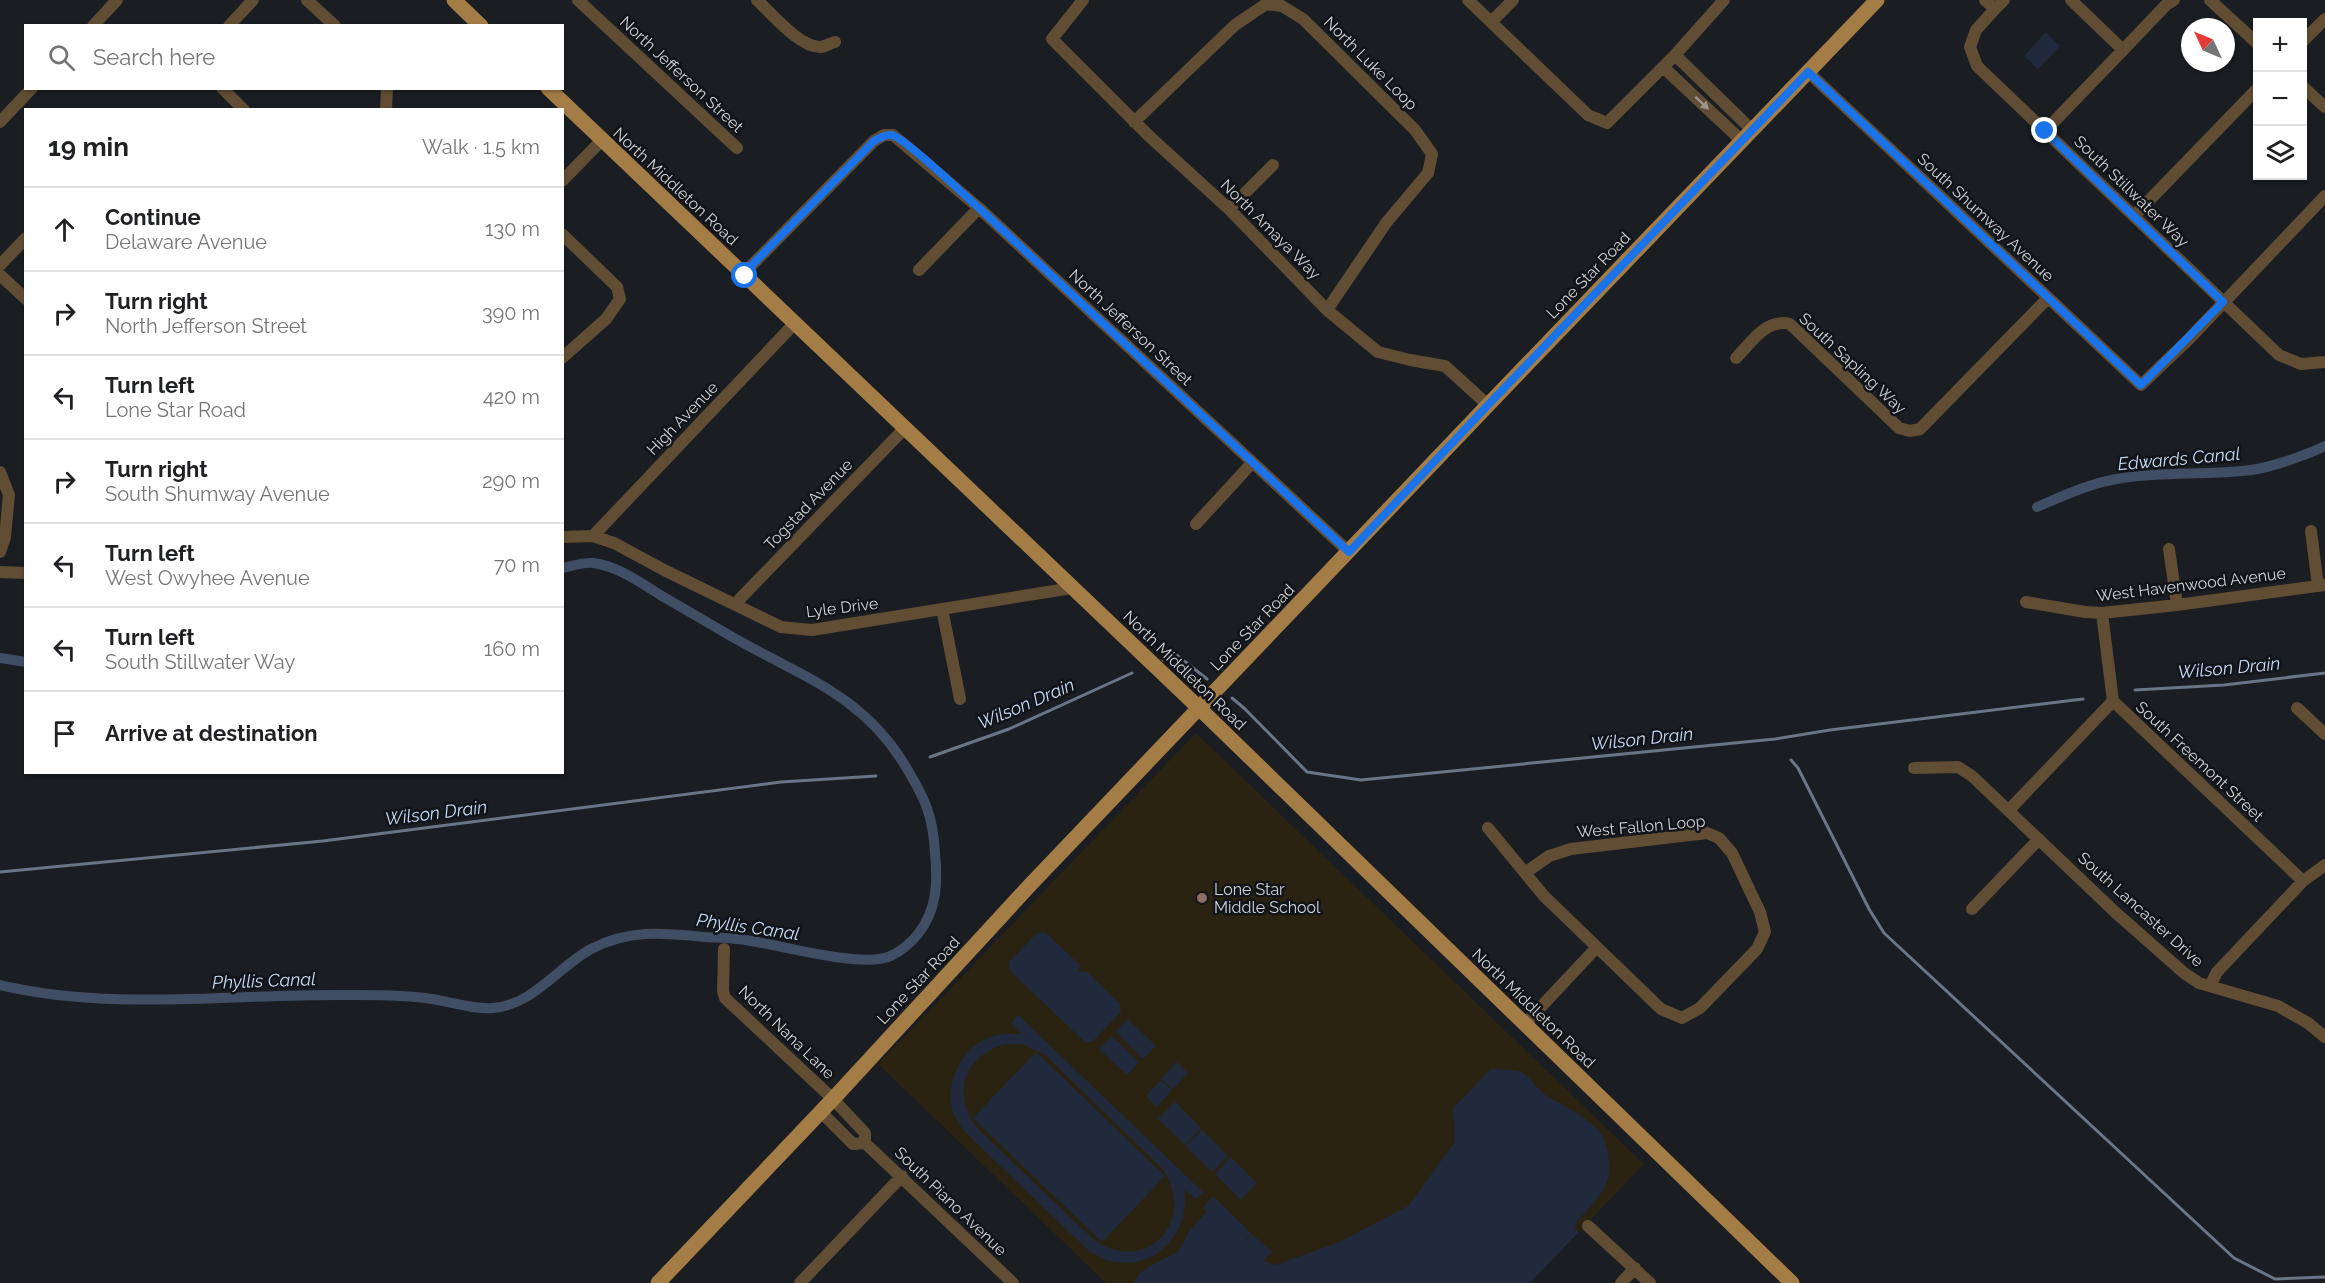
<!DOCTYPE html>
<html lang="en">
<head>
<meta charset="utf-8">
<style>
  :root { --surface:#fff; --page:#f6f6f6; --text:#202124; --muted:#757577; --line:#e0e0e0 }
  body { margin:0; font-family:Raleway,sans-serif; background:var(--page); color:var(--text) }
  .controls { position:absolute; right:18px; top:18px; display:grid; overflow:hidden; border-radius:0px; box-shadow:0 2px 4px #0004 }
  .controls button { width:54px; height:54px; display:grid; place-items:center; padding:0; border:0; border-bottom:2px solid var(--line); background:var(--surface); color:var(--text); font:30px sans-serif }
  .compass { position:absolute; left:2181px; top:18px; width:54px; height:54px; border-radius:50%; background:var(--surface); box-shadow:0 2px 4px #0004; rotate:314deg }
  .stop { position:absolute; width:18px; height:18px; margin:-14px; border:4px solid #1a73e8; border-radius:50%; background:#fff }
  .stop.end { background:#1a73e8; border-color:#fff; box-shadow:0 2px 6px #0008 }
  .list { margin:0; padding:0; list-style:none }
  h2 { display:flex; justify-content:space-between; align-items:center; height:78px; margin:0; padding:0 24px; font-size:26px }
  h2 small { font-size:20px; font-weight:400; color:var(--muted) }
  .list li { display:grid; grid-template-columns:39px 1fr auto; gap:18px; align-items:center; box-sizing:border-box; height:84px; padding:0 24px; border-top:2px solid var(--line) }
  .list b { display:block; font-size:22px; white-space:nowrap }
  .list p { margin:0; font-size:20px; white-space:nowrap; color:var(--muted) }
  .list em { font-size:20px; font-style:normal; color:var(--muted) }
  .icon { flex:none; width:33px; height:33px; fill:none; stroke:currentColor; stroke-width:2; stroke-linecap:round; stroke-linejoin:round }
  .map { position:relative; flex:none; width:2325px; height:1283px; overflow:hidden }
  .search { position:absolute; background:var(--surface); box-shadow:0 2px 4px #0004; left:24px; top:24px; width:540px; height:66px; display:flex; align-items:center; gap:15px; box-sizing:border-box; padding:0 21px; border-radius:0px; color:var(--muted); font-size:22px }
  .panel { position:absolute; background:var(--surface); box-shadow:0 2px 4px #0004; left:24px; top:108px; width:540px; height:666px; border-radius:0px }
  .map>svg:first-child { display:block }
</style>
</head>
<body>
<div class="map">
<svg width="2325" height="1283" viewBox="0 0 2325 1283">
  <rect width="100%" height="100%" fill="#1a1d21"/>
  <path fill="#2a2312" d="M1196,733L1644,1164L1530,1283H1106L878,1064Z"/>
  <path fill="#202a3c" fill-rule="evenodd" d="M2046,32L2060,46L2038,69L2024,56Z
    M1045,932L1079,964V972H1087L1120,1004L1121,1012L1092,1042H1085L1009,970V962L1037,933Z
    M1018,1015L1203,1192L1196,1199L1184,1190C1191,1230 1158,1269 1116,1262C1107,1261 1098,1256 1090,1252L966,1133C959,1124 952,1115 951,1104C947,1078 964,1046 990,1037C1000,1033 1012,1034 1022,1034L1011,1023ZM1005,1044H1021L1044,1054L1162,1168C1198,1221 1147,1276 1094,1240L978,1129C951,1094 963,1057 1005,1044Z
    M1128,1019L1156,1046L1143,1059L1116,1032Z
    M1112,1036L1139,1062L1127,1075L1099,1049Z
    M1036,1052L1165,1176L1102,1242L973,1118Z
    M1177,1062L1188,1073L1173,1089L1161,1079Z
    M1491,1069C1501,1070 1514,1068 1523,1073C1532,1079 1538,1090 1547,1096C1564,1106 1583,1115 1597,1129C1604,1135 1606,1145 1608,1154C1615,1184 1596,1201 1577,1221L1575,1227L1578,1233L1530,1283H1134L1139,1274L1150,1266L1178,1252L1190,1230L1207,1211L1203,1208L1213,1196L1251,1233L1242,1244L1252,1234L1272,1252L1263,1261L1276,1265L1339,1242L1408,1206L1454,1143L1455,1131L1452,1112L1454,1107Z
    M1161,1080L1172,1090L1157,1107L1146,1096Z
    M1175,1102L1201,1128L1185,1145L1158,1119Z
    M1202,1130L1228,1156L1212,1172L1185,1146Z
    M1231,1157L1257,1183L1241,1200L1215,1174Z"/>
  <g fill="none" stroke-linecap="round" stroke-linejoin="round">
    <path stroke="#6a7687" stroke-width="3" d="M1163,660L1174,653L1207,679
      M2135,690L2224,685L2325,673
      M1232,698L1245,709L1307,772L1361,780L1775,739L1830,730L2083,699
      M930,757L1009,729L1132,673
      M1791,760L1798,768L1869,909L1884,933L2234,1258L2275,1279L2325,1277
      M0,872L323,841L781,782L876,776"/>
    <path stroke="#3f4e65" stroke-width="10" d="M2037,507C2065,495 2092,482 2123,478C2163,472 2202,475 2242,471C2265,470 2304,456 2325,446
      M0,658L26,662
      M0,985C116,1012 237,993 355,995C380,995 407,995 432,999C450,1002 476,1010 493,1008C533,1005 558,967 591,949C630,929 663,933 704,937C720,938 736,938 751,941C784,946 858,967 888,957C899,953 911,943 918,934C937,910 938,882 935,853C933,815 925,799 906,767C862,693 799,676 729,635C707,622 684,609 662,596C641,583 618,566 593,563C583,562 572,566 562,568"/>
    <path stroke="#604d33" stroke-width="12" d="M307,0L335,26
      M578,0L737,148
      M757,0C772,14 800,48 821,47C826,46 831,43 835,42
      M1083,0L1052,39L1149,136L1229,209L1327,310L1378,352L1410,360L1445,366L1488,405
      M1468,0L1588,115L1607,123L1675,55L1724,0
      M1985,0L1995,9L1976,30L1970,47L1977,66L2279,355L2301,364L2325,362
      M2071,0L2123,50L2166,5L2174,0
      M2210,0L2258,44
      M1995,9L2004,0
      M1492,21L1513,0
      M93,26L117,0
      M229,26L253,0
      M2302,42L2325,19
      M1675,55L1751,129
      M1663,67L1741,140
      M1808,72L2141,385L2189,339L2325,196
      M2302,86L2325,107
      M222,88L244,110
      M386,110L387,88
      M0,122L32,88
      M1134,122L1235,25L1266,4L1282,6L1303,19L1415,130L1432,154L1428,173L1386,223L1327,310
      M2045,131L2123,50
      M562,181L602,140
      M1229,209L1273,165
      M2134,216L2258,88
      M562,234L617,287L620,299L606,319L562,358
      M0,265L26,238
      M919,270L979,208
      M743,274L874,141L884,135H893L979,208L1349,552
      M0,275L26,299
      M1736,358C1752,342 1766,318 1790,324L1899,428L1910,431L1920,429L2048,298
      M0,472L9,495L5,537L0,552
      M1196,524L1252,463
      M2311,531L2318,586
      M593,536L795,323
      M562,537L593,536L614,543L666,571L781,627L812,630L1072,588
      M2169,549L2177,605
      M0,572L26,573
      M2026,602L2085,612L2102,613L2177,605L2325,585
      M735,604L905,428
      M942,609L960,699
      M2102,613L2113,701L2303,881
      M2297,708L2325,734
      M1914,768L1958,767L1972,776L2115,912L2184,973L2199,983L2278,1006L2308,1023L2325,1037
      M2009,810L2113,701
      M1488,828L1544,896L1661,1009L1682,1018L1700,1008L1757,949L1765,932L1760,912L1732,853L1719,838L1707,833L1571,849L1549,856L1525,873
      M1972,909L2039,839
      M724,949L723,991L725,998L833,1099L865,1133V1143L853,1144L821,1112
      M2210,986L2217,972L2303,881L2325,865
      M1525,1024L1597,947
      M865,1143L1013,1283
      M1588,1226L1650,1283
      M800,1283L902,1176
      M1621,1283L1635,1268"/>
    <path stroke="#a47c45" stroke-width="15" d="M454,0L481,26
      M548,88L1199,708L1792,1283
      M658,1283L833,1099L1031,884L1488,405L1877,0"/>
  </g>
  <defs><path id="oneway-solid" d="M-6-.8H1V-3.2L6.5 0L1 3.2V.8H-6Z" transform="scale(1.5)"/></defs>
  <use fill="#9e968c" href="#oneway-solid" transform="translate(1702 103) rotate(43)"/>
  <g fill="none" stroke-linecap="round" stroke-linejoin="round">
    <path stroke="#1a73e8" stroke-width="8" d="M745,276L743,274L874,141C879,138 885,134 892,135C906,139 964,195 979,208L1349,552L1488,405L1808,72L2141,385L2223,302L2045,131"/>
  </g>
  <circle fill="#8d6e63" stroke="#111418" stroke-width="2" cx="1202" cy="898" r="6"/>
  <g text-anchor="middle" stroke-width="5" stroke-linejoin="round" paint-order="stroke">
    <g font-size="16" fill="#d0d2d5" stroke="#111418">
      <text transform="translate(1371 63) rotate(45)" y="6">North Luke Loop</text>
      <text transform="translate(682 74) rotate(43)" y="6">North Jefferson Street</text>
      <text transform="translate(676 186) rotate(43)" y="6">North Middleton Road</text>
      <text transform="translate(2132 191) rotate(44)" y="6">South Stillwater Way</text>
      <text transform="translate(1986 217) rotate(43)" y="6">South Shumway Avenue</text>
      <text transform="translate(1271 229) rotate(45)" y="6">North Amaya Way</text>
      <text transform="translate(1588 275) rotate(-46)" y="6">Lone Star Road</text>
      <text transform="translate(1131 327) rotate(43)" y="6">North Jefferson Street</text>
      <text transform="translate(1853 363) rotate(43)" y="6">South Sapling Way</text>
      <text transform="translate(682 418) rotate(-46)" y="6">High Avenue</text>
      <text transform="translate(808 504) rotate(-46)" y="6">Togstad Avenue</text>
      <text transform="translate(2191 584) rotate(-7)" y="6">West Havenwood Avenue</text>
      <text transform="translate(842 607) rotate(-7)" y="6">Lyle Drive</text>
      <text transform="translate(1252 627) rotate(-46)" y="6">Lone Star Road</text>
      <text transform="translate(1185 670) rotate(44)" y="6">North Middleton Road</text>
      <text transform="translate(2200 761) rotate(43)" y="6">South Freemont Street</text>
      <text transform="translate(1641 826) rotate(-5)" y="6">West Fallon Loop</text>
      <text transform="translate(2141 909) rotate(42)" y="6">South Lancaster Drive</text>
      <text transform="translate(918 980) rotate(-47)" y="6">Lone Star Road</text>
      <text transform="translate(1534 1008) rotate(44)" y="6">North Middleton Road</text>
      <text transform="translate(787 1032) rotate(44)" y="6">North Nana Lane</text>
      <text transform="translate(951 1201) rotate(44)" y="6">South Piano Avenue</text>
    </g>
    <g font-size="16" fill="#d0d2d5" stroke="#111418" text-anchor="start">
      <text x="1214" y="895">Lone Star<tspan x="1214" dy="18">Middle School</tspan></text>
    </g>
    <g font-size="18" font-style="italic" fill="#c8dbf7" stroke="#111418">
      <text transform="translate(2179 459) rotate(-5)" y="6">Edwards Canal</text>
      <text transform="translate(2229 668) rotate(-5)" y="6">Wilson Drain</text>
      <text transform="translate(1026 704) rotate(-23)" y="6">Wilson Drain</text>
      <text transform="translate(1642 739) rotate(-6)" y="6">Wilson Drain</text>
      <text transform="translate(436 813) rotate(-7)" y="6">Wilson Drain</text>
      <text transform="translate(748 927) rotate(8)" y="6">Phyllis Canal</text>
      <text transform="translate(264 981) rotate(-2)" y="6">Phyllis Canal</text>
    </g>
  </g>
</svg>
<div class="controls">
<button>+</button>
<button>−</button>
<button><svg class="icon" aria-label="layers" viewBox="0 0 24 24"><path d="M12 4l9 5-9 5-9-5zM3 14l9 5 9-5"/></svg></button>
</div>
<svg class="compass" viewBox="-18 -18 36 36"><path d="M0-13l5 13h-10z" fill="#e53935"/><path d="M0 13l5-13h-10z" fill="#757577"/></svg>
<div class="stop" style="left:745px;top:276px"></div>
<div class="stop end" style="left:2045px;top:131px"></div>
<div class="search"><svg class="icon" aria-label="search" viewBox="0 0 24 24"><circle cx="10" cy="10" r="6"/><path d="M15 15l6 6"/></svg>Search here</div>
<section class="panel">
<h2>19 min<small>Walk · 1.5 km</small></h2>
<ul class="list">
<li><svg class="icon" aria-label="ahead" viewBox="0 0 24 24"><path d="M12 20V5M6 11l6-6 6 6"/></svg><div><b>Continue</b><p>Delaware Avenue</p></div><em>130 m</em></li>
<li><svg class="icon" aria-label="right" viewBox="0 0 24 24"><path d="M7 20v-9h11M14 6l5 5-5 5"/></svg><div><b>Turn right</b><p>North Jefferson Street</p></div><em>390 m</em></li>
<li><svg class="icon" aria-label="left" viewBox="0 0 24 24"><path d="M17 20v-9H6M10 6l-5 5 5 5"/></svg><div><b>Turn left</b><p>Lone Star Road</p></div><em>420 m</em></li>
<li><svg class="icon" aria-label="right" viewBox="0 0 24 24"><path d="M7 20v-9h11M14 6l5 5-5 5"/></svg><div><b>Turn right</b><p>South Shumway Avenue</p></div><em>290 m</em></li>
<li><svg class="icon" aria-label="left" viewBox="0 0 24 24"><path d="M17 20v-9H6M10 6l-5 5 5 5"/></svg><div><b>Turn left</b><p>West Owyhee Avenue</p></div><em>70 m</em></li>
<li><svg class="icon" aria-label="left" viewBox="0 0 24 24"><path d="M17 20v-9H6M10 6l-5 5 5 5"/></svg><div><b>Turn left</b><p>South Stillwater Way</p></div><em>160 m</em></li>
<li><svg class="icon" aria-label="arrive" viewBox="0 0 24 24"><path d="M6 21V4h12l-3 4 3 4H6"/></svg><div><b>Arrive at destination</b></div></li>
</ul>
</section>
</div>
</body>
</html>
